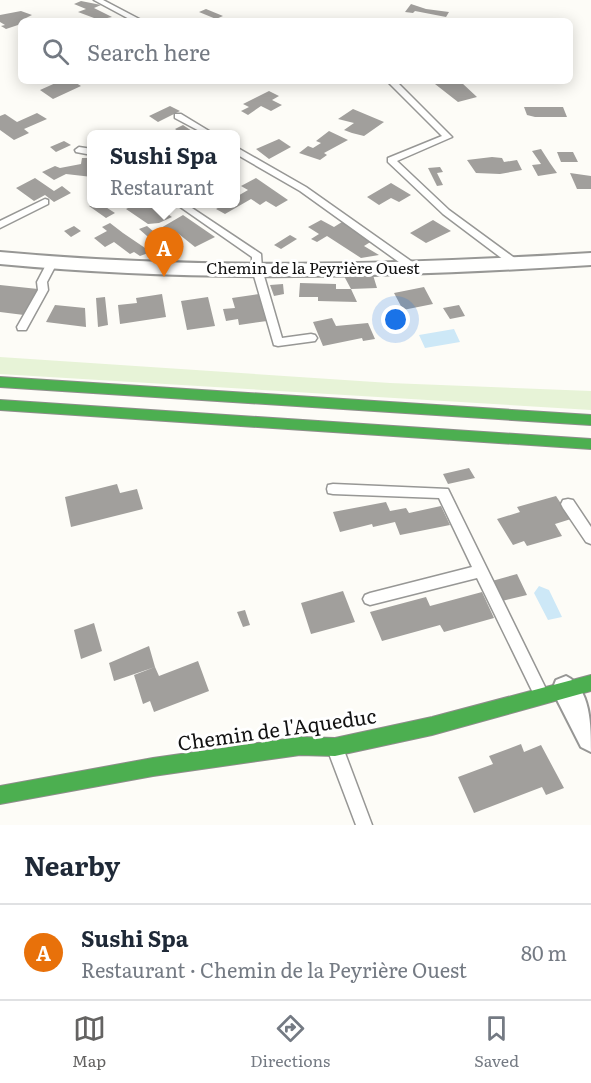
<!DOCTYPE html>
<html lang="en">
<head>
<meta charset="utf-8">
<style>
  :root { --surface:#fff; --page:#f2f2f3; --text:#1f2937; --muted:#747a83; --line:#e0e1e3; --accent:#646362 }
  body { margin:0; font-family:Literata,serif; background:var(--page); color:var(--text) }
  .you { position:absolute; left:396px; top:320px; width:21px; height:21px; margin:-15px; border:4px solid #fff; border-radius:50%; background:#1a73e8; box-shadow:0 0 0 9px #1a73e833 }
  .badge { display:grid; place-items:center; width:39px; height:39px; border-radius:50%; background:var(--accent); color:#fff; font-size:20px; font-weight:700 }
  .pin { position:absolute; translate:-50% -50px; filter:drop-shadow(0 2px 3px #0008) }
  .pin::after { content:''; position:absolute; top:32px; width:21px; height:18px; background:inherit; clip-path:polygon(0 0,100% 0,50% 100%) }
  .popup { position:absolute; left:87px; top:130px; width:153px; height:78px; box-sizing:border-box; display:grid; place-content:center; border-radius:9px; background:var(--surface); filter:drop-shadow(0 2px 4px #0005); font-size:20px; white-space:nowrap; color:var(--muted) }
  .popup b { font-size:22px; color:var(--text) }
  .popup::after { content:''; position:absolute; left:50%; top:100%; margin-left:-12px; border:12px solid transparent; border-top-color:var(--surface) }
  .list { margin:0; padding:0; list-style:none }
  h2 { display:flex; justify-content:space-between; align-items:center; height:78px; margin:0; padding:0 24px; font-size:26px }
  h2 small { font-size:20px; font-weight:400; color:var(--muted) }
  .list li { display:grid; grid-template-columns:39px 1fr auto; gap:18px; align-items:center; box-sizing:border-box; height:96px; padding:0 24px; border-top:2px solid var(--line) }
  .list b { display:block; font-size:22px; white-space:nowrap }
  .list p { margin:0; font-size:20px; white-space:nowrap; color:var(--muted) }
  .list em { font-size:20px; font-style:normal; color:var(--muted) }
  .icon { flex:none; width:33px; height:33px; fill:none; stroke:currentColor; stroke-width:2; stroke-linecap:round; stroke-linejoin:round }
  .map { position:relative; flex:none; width:591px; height:825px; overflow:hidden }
  .search { position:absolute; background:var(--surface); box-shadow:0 3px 15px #0003; left:18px; right:18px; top:18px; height:66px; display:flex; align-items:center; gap:15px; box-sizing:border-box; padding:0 21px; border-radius:9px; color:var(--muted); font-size:22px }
  .sheet { height:174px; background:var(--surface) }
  nav { display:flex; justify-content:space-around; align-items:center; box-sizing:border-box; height:84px; border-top:2px solid var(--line); background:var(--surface); font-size:16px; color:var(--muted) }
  nav a { display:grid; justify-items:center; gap:3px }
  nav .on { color:var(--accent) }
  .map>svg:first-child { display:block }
</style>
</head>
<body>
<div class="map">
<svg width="591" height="825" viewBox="0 0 591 825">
  <rect width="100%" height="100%" fill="#fdfcf7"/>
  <path fill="#e7f3d7" d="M0,357L390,383L591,391V410L0,374Z"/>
  <path fill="#cde8f7" d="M454,329L460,342L425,348L419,335Z
    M539,586L549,590L562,617L548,620L534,593Z"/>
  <path fill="#a19f9c" d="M81,1L101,5L94,8L112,17L93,21L90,19L94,18L78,12L86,9L74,4Z
    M411,4L426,9L449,12L446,17L415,11L413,13L405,12Z
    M206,9L223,16L216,19L199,12Z
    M21,11L32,15L24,19L27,21H21V24L6,29L1,26L5,25L0,22V15Z
    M60,81H73L81,86L53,99L40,90Z
    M449,81L462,83L477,97L458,102L435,84Z
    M269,91L279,96L272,100L282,105L271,111L261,106L248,115L241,111L249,107L243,104Z
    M170,106L180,111L158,122L149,116Z
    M524,107H563L567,117H535L527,115Z
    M353,109L384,122L364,136L352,133L344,130L354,123L338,119Z
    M37,113L47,119L24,129L29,133L14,140L0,130V116L5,114L17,122Z
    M183,125L192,131L182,134L175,129Z
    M329,131L348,140L324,153L327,155L320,160L299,153L308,146L313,148L321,143L316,141Z
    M279,139L291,147L269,159L256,149Z
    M64,141L71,145L56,152L50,147Z
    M541,149L550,163L557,173L538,176L532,165L541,164L532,151Z
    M557,152H573L578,162H561Z
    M492,157L502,158L504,162L517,160L522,170L500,174L476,173L467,160Z
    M82,158H92V177L66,174L54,180L42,172L55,166L60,168L81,164Z
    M440,167L443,172L437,173L443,185L437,186L428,168Z
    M570,173L591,176V189H577Z
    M35,178L54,191L62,186L71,193L54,202L45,195L34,201L16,188Z
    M256,178L288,200L276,207L266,201L260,205L251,199L225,214L216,209L225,204H236V197L248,190L241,186Z
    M391,183L411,195L399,202L391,198L379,205L367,197Z
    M94,204H101L115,213L106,218L89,206Z
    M136,204H153L172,217L159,223L148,224L126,209Z
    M183,215L215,237L195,247L175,231L155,243L139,229L147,226L154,232Z
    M321,220L334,227L342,222L372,241L364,246L379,255L361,258L327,236L317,242L311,239L319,234L308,227Z
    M433,220L451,231L426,243L410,233Z
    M110,223L123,233L151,252L140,256L134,252L130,254L114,242L105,247L94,238L107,231L102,227Z
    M74,226L81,231L71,237L64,231Z
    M290,235L297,239L281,249L274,245Z
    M373,275L377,288L351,289L344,276Z
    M300,283L336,284V289H351L357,302L318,301V297H299Z
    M283,284L284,294L274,296L270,285Z
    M0,285L38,289L24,315L0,312Z
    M424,287L433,304L403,310L394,293Z
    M162,294L166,317L120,324L118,305L137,303L136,298Z
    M259,294L267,321L239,325L238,319L226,321L223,309L235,308L232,298Z
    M105,297L108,325L98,327L96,298Z
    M208,297L215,326L187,330L181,301Z
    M55,305L85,308L86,327L46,322Z
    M459,305L465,316L450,319L443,308Z
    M332,318L336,326L368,323L375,339L363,341L362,338L323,346L313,322Z
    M469,468L475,478L448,484L443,474Z
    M117,484L120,493L137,489L143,509L71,527L65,497Z
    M556,496L571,519L555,524L562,536L527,546L524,541L513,545L497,519L520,512L517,507Z
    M386,502L390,511L406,508L409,513L441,506L450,525L400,535L395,522L373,527L372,524L340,532L333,512Z
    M517,574L527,595L502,601L492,581Z
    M343,591L355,622L311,634L301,603Z
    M482,592L494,618L444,632L440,625L382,641L370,612L426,597L430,606Z
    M245,610L250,625L243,627L237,612Z
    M94,623L102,651L81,659L74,630Z
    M149,646L155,667L114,681L109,663Z
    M198,661L209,691L154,712L150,701L143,704L134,675L155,667L159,676Z
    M521,744L524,752L541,745L564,788L546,795L542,787L474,813L458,777L493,764L489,756Z"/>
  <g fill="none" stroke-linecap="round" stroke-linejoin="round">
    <g stroke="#979795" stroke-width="3">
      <path id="lane" d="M94,0H103L143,21H133Z
        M387,81H396L452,137L397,161L449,210L520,262L521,264L520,266H512L443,214L388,162V158L442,136Z
        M175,114H181L214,134H205L175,118Z
        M79,147L92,149V155L76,152L75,150Z
        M236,147L306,187L418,266L419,268L418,270H410L300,191L236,154Z
        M45,199L48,200V204L0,228V221Z
        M176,204H186L261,254L262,269L282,338L311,334L315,335L317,338L315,341L278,346L274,345L252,269V257Z
        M52,260L57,263L47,282L48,290L26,330H18L17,327L38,290L37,282L48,261Z
        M333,484L448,489L546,689L549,694L546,699L541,701L536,699L477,578L370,605L365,603L363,599L365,595L370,593L472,567L439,498L333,494L328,493L327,489L328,485Z
        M568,499L573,500L591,527V544L586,542L563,508L561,504L563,500Z
        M336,743L342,745L372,825H356L328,751L330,745Z"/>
    </g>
    <g stroke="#979795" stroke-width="4">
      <path id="street" d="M0,252C196,270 395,265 591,253V265C395,277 196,283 0,264Z
        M566,676C591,688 591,726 591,752L581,747L552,690L556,680Z"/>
    </g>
    <g stroke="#8e8d8b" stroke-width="2">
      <path id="fast" d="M0,377L591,415V425L0,387Z
        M0,400L591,439V449L0,410Z
        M591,675V691L432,735L335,756L300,755L153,776L0,804V786L153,758L300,737L335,738L432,717Z"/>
    </g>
    <use href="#lane" fill="#fffffe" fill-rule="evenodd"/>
    <use href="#street" fill="#fffffe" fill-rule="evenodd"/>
    <use href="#fast" fill="#4caf50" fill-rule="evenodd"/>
  </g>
  <g text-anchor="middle" stroke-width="6" stroke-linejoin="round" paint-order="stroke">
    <g font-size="16" fill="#111" stroke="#fff">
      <text x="313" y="274">Chemin de la Peyrière Ouest</text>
    </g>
    <g font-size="20" fill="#111" stroke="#fff">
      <text transform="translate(277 730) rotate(-8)" y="7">Chemin de l'Aqueduc</text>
    </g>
  </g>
</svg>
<div class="you"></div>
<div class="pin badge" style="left:164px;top:277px;background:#e8710a">A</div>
<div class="popup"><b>Sushi Spa</b>Restaurant</div>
<div class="search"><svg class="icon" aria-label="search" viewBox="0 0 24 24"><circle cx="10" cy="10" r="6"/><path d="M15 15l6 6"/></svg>Search here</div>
</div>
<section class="sheet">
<h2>Nearby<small></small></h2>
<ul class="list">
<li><span class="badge" style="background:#e8710a">A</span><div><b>Sushi Spa</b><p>Restaurant · Chemin de la Peyrière Ouest</p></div><em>80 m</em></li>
</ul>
</section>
<nav>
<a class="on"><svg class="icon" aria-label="map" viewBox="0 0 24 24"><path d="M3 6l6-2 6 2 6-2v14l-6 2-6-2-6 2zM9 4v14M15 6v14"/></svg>Map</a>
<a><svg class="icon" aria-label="directions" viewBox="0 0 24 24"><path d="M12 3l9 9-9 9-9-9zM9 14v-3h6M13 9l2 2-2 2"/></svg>Directions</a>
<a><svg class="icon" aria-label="saved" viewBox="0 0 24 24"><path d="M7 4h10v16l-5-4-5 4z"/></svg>Saved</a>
</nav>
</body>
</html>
